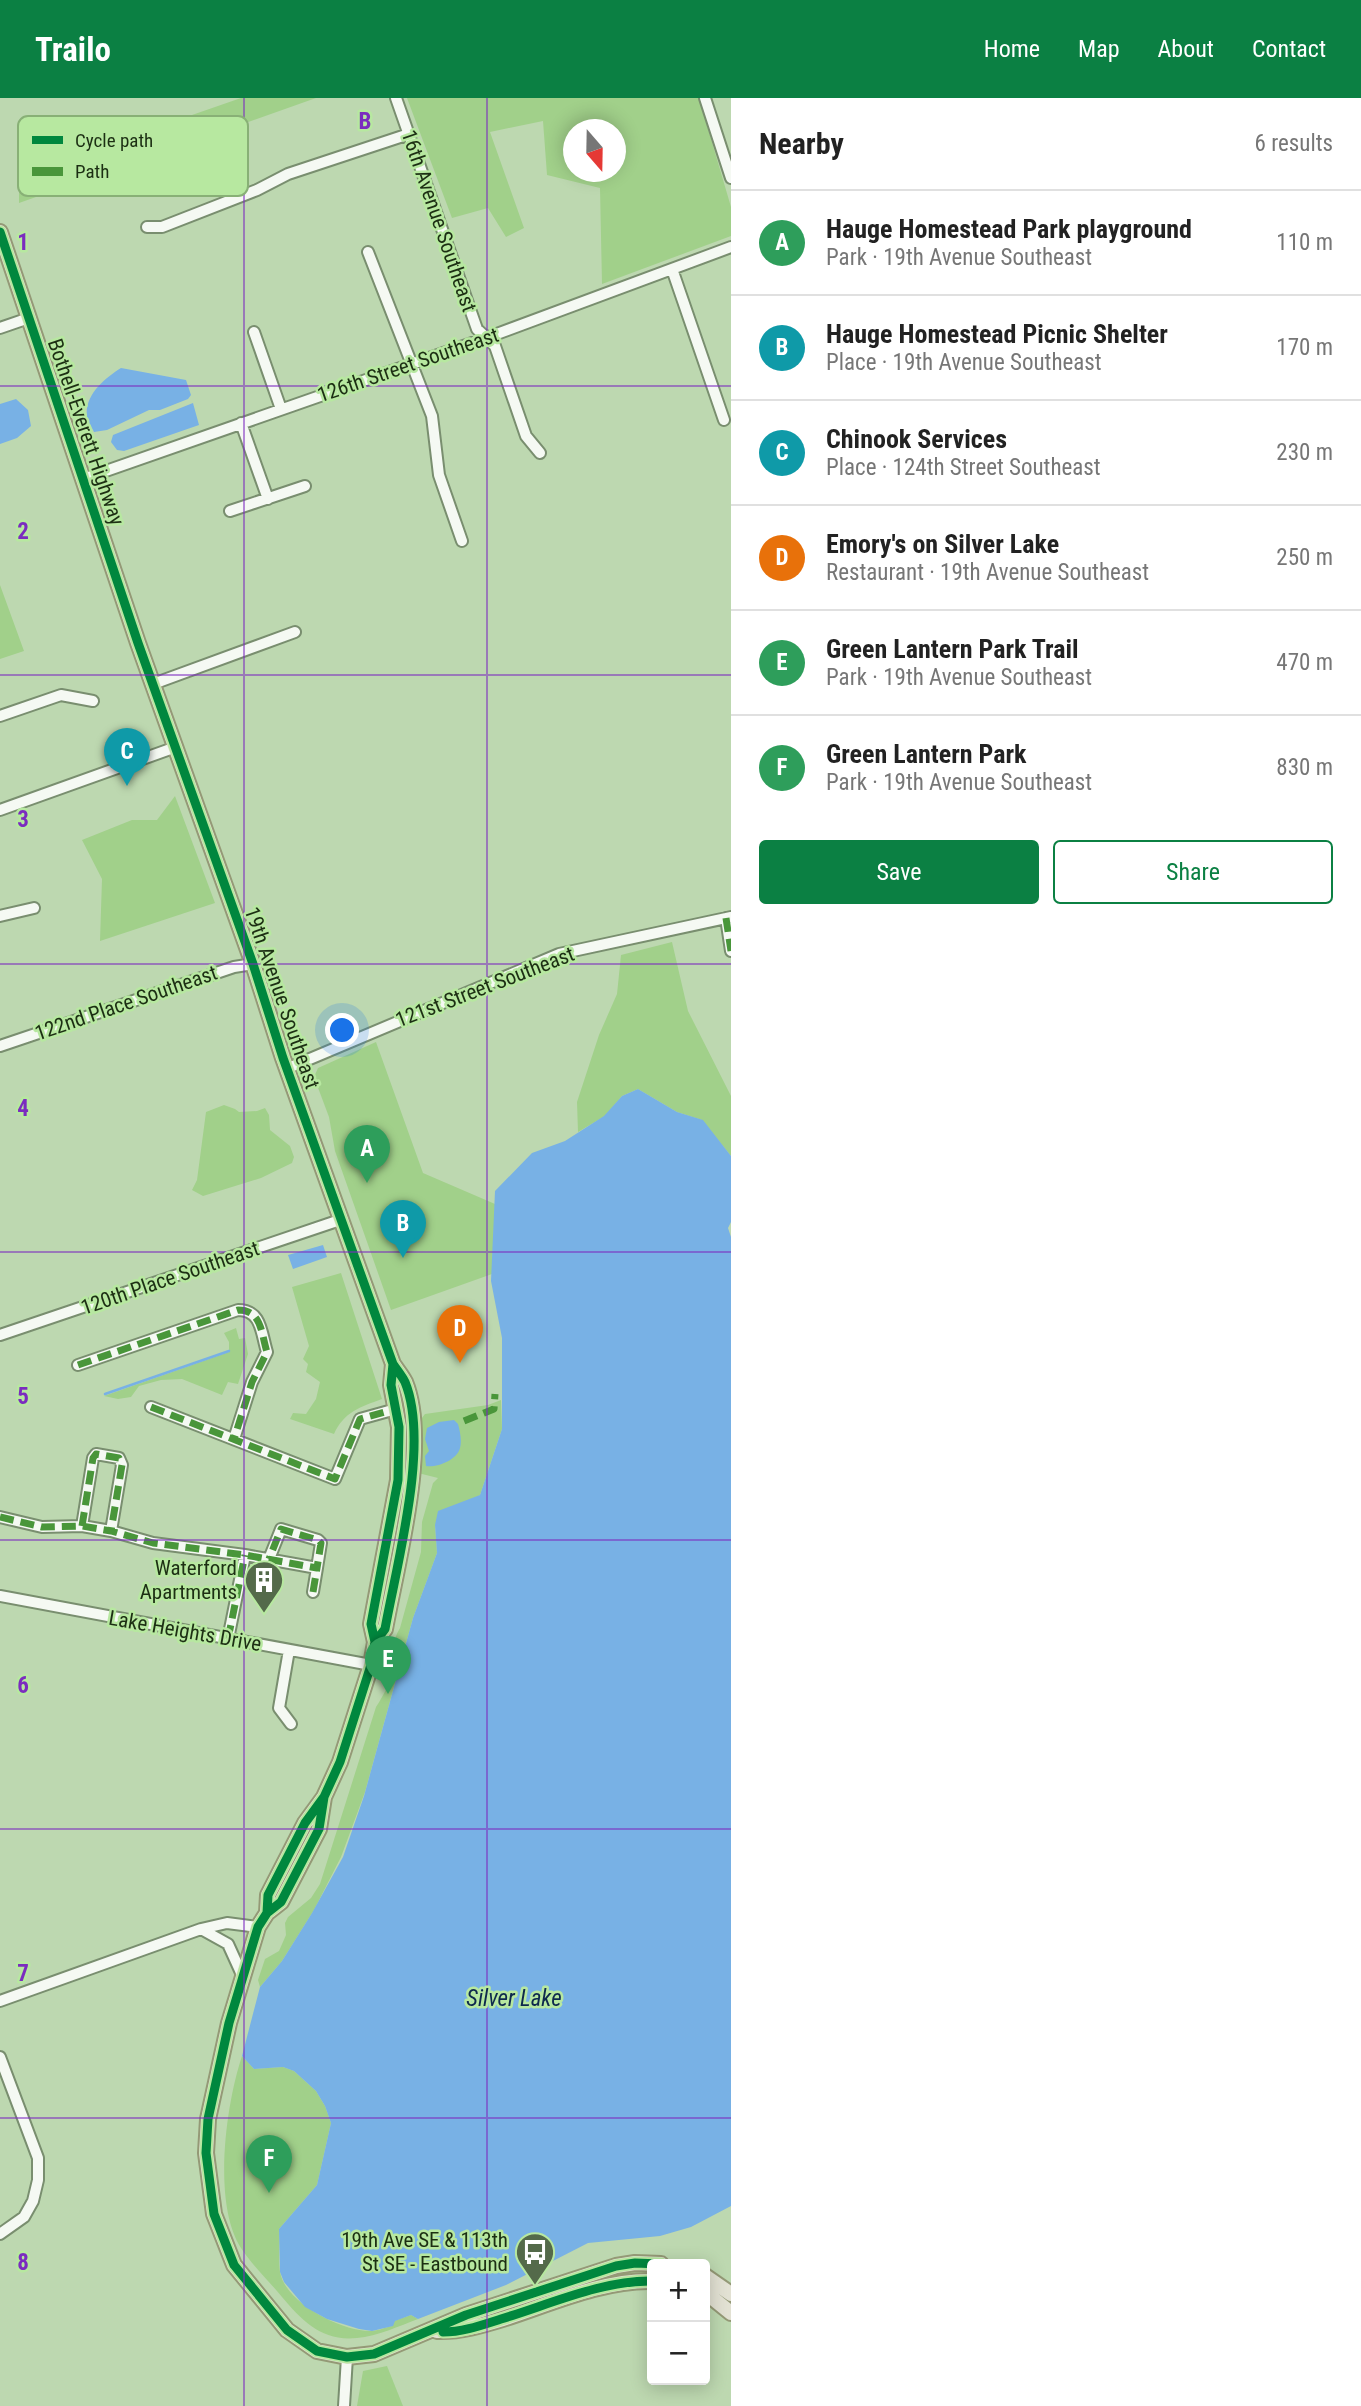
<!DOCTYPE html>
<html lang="en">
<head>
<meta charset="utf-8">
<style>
  :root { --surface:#fff; --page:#f6f6f6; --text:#222; --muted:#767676; --line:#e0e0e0; --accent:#0b8043 }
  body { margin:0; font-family:"Roboto Condensed",sans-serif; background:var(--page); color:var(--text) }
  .controls { position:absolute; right:21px; bottom:21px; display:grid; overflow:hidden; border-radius:7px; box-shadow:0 4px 18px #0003 }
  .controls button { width:63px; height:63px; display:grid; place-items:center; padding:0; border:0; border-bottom:2px solid var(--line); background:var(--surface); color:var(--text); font:35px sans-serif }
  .compass { position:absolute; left:563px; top:21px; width:63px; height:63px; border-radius:50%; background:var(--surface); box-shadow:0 4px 18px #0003; rotate:160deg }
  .you { position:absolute; left:343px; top:933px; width:24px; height:24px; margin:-18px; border:5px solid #fff; border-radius:50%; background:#1a73e8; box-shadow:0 0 0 10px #1a73e833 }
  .badge { display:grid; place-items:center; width:46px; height:46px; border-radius:50%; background:var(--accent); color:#fff; font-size:23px; font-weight:700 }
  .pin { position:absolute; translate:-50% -58px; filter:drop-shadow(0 2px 4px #0008) }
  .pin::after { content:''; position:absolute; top:37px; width:24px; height:21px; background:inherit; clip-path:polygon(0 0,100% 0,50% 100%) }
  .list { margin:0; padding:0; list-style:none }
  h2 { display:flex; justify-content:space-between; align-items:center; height:91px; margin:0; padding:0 28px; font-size:30px }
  h2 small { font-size:23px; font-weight:400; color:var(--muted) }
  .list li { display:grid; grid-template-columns:46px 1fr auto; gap:21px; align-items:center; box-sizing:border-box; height:105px; padding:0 28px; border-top:2px solid var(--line) }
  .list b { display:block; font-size:26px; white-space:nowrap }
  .list p { margin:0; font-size:23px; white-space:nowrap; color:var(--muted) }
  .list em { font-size:23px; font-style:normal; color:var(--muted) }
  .actions { display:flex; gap:14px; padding:21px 28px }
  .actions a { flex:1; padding:16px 0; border:2px solid var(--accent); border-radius:7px; text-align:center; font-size:24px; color:var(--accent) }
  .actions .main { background:var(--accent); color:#fff }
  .map { position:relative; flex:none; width:731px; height:2308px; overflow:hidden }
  header { display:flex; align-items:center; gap:42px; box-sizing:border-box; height:98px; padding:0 35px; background:var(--accent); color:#fff }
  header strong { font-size:33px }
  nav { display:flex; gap:38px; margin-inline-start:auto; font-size:24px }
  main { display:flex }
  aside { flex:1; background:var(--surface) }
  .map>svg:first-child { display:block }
</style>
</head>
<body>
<header>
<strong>Trailo</strong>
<nav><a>Home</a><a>Map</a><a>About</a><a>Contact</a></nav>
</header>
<main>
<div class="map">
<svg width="731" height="2308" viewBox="0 0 731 2308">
  <rect width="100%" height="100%" fill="#bdd8b0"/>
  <path fill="#a1d08a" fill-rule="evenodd" d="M241,0H316L19,105V77Z
    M407,0H699L731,109V138L602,186L600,90L547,77L543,23L490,34L524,130L506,139L488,110L452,120ZM573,32H615V74H573Z
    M0,487L24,553L0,561Z
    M175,698L215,805L100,843L102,781L82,742L132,722H157Z
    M672,844L688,913L731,998V1058L702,1022L677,1014L638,991L622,998L605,1018L578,1034L577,1004L599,937L617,896L621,857Z
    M376,944L423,1075L495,1106L492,1176L391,1212L335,1053L329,1019L314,979L318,970Z
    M224,1007L235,1011L239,1014L257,1013L265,1010L269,1017L270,1032L290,1048L294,1059L292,1065L261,1080L203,1098L192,1092L197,1082L206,1014Z
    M341,1175L382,1301C360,1309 344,1314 334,1336L290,1321L293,1315L306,1316L316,1301L320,1284L306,1274L308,1266L303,1261L309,1248L292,1189Z
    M236,1230L239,1241L245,1240L248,1256L238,1286L228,1284L222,1297L182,1281L161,1282L139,1288L131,1299L118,1301L104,1298L229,1254V1244L224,1235Z
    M501,1302L502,1331L480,1397L435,1427L437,1455L413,1520L365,1694L341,1759L314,1812L282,1863L260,1889L258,1882L265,1861L279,1853L286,1837L285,1825L288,1819L311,1800L320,1786L376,1609C384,1597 394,1578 394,1563C394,1550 393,1541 400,1530L421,1454L422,1424L433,1385L438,1380L418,1375V1325L425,1316L488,1307Z
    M242,1958L254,1971L283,1969L294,1973L316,1993L325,2008L331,2025L317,2087L279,2131C280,2145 278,2161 280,2174C285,2205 343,2234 371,2233C378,2233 386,2229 392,2228L394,2223L411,2217L418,2221C399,2228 378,2238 357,2240C323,2244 302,2223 282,2199C269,2183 252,2167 241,2150C212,2105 226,2006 242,1958Z
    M387,2268L403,2308H357L363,2273Z"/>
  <path fill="#78b1e5" d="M121,270L186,282L191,297L188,301L160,312H149L107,332L94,334C92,330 88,323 87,319C84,297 105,280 121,270Z
    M16,301L28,312L31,328L17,340L0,346V306Z
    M193,305L199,327L124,353L117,352L111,344L113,337Z
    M638,991L677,1014L703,1022L731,1058V1124L728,1130L731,1139V2108L691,2129L660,2138L588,2145L506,2187L418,2221L411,2217L395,2223L393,2228L372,2233L359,2231L327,2221L305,2209L284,2184L280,2174L279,2131L317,2087L331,2025L325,2008L316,1993L294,1973L283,1969L254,1971L242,1958L260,1889L282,1863L312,1815L343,1759L364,1698L413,1520L437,1455L435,1427L438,1413L480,1397L502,1331V1240L491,1183L495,1093L532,1055L565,1043L604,1018L622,998Z
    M323,1147L327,1159L293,1171L288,1157Z
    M454,1322L458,1326C460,1333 462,1343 460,1350C457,1362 437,1370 426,1368L425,1358L429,1353L425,1341L427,1330L439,1324Z"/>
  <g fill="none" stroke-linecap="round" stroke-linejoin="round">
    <path stroke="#78b1e5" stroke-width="2.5" d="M105,1296L229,1253"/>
    <g stroke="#798e6f" stroke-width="14">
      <path id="minor" d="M396,0L477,231L495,248L526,338L540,355
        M705,0L731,80
        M147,129H162L257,92L288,76L409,36
        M368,154L432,318L439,377L462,443
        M672,171L724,322
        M0,230L29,220
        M254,234L281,311
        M241,325L268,401
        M83,381L486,240L731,149
        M230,413L305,388
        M153,586L295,534
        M0,618L61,597L93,603
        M0,712L176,649
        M0,818L34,810
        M726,820L731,853
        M0,948L234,869L253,866
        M286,971L559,856L731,819
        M0,1237L340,1122
        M78,1267L238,1212C262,1212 261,1235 267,1254L252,1284L234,1341
        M151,1309L335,1381L360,1321L396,1311
        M0,1419L42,1429L82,1428L111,1433L153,1445L245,1457L317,1470L321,1445L318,1442L281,1431L269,1461
        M82,1428L93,1360L96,1356L119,1360L122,1367L111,1433
        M313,1494L317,1470
        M0,1498L371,1567
        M228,1541L245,1457
        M289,1552L279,1610L291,1626
        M201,1831L228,1846L243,1879
        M0,1903L201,1831L227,1825L258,1829
        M0,1959L38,2060V2082L33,2103L24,2119L0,2136
        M344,2308L347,2259"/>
    </g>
    <g stroke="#949976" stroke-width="18">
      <path id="major" d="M0,134L138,545L253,866L283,960L393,1266C397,1272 402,1278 405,1284C430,1345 397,1465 385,1531L375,1544
        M324,1699L319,1731L281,1804L267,1815L258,1829L229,1925L208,2021L206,2055L214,2116L234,2167L287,2232L317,2253L347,2259L374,2256L466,2217L616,2168L635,2165L661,2166
        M267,1815L268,1797L305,1725L324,1699L340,1664L371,1567L375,1544L371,1526L398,1382L399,1329L391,1287L393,1266
        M705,2178L731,2196
        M705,2194L731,2215
        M437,2233C461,2234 483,2227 506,2220C552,2205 603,2182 652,2183"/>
    </g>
    <use href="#minor" stroke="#f5f9f3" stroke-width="10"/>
    <use href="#major" stroke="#e2e1d3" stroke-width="14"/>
    <path stroke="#49963a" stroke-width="7" stroke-dasharray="14 7" stroke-linecap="butt" d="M726,820L731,853
      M78,1267L238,1212C262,1212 261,1235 267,1254L252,1284L234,1341
      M151,1309L335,1381L360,1321L396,1311
      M464,1323L494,1311L495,1296
      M0,1419L42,1429L82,1428L111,1433L153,1445L245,1457L317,1470L321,1445L318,1442L281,1431L269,1461
      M82,1428L93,1360L96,1356L119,1360L122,1367L111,1433
      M313,1494L317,1470
      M228,1541L245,1457"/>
    <g stroke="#b7e8a0" stroke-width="13">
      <path id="cycleway" d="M0,134L138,545L253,866L283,960L393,1266C397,1272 402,1278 405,1284C430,1345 397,1465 385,1531L375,1544
        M324,1699L319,1731L281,1804L267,1815L258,1829L229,1925L208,2021L206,2055L214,2116L234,2167L287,2232L317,2253L347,2259L374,2256L466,2217L616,2168L635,2165L661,2166
        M267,1815L268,1797L305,1725L324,1699L340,1664L371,1567L375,1544L371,1526L398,1382L399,1329L391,1287L393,1266
        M443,2234C463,2234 482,2227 501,2221C548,2207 603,2182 652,2183"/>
    </g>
    <use href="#cycleway" stroke="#00873e" stroke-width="9"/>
  </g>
  <path fill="none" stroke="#7b2cbf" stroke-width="2" stroke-opacity="0.55" d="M244,0V2308M487,0V2308M0,288H731M0,577H731M0,866H731M0,1154H731M0,1442H731M0,1731H731M0,2020H731"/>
  <defs>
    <g id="building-pin" transform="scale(2.0125)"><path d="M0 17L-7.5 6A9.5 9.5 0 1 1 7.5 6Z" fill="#546a4a" stroke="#b7e8a0"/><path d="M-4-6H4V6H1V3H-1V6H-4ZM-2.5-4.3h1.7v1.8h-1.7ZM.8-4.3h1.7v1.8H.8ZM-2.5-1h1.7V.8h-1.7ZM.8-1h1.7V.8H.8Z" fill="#fff"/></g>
    <g id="bus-pin" transform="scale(2.0125)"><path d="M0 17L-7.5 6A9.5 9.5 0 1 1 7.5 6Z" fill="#546a4a" stroke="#b7e8a0"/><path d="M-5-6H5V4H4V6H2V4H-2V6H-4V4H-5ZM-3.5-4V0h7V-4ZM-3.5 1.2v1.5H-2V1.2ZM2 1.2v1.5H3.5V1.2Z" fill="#fff"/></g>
  </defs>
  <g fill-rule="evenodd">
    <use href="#building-pin" x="264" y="1482"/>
    <use href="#bus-pin" x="535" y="2154"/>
  </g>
  <g text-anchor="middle" stroke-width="5" stroke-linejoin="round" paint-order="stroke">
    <g font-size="21" fill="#1c2f13" stroke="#b7e8a0">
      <text transform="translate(439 123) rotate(71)" y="7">16th Avenue Southeast</text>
      <text transform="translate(408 267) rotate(-19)" y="7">126th Street Southeast</text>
      <text transform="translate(86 334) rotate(71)" y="7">Bothell-Everett Highway</text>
      <text transform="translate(485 889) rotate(-21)" y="7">121st Street Southeast</text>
      <text transform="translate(282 900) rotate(71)" y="7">19th Avenue Southeast</text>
      <text transform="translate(126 905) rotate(-19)" y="7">122nd Place Southeast</text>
      <text transform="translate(170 1180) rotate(-19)" y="7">120th Place Southeast</text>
      <text transform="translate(185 1533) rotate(10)" y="7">Lake Heights Drive</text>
    </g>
    <g font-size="21" fill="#1c2f13" stroke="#b7e8a0" text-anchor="end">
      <text x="237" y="1477">Waterford<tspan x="237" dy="24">Apartments</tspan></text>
      <text x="508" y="2149">19th Ave SE &amp; 113th<tspan x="508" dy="24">St SE - Eastbound</tspan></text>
    </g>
    <g font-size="23" font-style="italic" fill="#0e294d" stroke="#b7e8a0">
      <text x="514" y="1908">Silver Lake</text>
    </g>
  </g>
  <rect x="18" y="18" width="230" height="80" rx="10" fill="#b7e8a0" stroke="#88b076" stroke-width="2"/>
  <rect x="32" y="38" width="31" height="8" fill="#00873e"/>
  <rect x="32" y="69" width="31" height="9" fill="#49963a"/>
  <g font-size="19" fill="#1c2f13">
    <text x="75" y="49">Cycle path</text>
    <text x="75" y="80">Path</text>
  </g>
  <g font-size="23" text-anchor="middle" font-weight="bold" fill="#7b2cbf" stroke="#b7e8a0" stroke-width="5" stroke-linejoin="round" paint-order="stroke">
    <text x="365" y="31">B</text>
    <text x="23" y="152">1</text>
    <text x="23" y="441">2</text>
    <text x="23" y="729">3</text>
    <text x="23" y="1018">4</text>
    <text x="23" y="1306">5</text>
    <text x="23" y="1595">6</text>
    <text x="23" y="1883">7</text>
    <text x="23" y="2172">8</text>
  </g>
</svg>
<div class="controls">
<button>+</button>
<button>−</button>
</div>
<svg class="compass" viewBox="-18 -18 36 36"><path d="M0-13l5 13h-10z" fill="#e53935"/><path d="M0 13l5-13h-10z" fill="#767676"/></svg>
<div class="you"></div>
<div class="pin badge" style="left:367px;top:1085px;background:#2e9e5b">A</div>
<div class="pin badge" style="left:403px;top:1160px;background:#0f9aa8">B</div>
<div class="pin badge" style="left:127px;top:688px;background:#0f9aa8">C</div>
<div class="pin badge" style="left:460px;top:1265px;background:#e8710a">D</div>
<div class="pin badge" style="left:388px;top:1596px;background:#2e9e5b">E</div>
<div class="pin badge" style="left:269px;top:2095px;background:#2e9e5b">F</div>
</div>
<aside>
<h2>Nearby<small>6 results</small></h2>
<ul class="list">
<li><span class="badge" style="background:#2e9e5b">A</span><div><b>Hauge Homestead Park playground</b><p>Park · 19th Avenue Southeast</p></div><em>110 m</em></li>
<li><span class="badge" style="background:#0f9aa8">B</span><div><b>Hauge Homestead Picnic Shelter</b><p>Place · 19th Avenue Southeast</p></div><em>170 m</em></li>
<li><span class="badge" style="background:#0f9aa8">C</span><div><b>Chinook Services</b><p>Place · 124th Street Southeast</p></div><em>230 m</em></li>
<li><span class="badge" style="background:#e8710a">D</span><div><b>Emory's on Silver Lake</b><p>Restaurant · 19th Avenue Southeast</p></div><em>250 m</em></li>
<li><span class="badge" style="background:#2e9e5b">E</span><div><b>Green Lantern Park Trail</b><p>Park · 19th Avenue Southeast</p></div><em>470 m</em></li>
<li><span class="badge" style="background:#2e9e5b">F</span><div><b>Green Lantern Park</b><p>Park · 19th Avenue Southeast</p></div><em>830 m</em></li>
</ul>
<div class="actions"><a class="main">Save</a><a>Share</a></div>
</aside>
</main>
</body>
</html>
